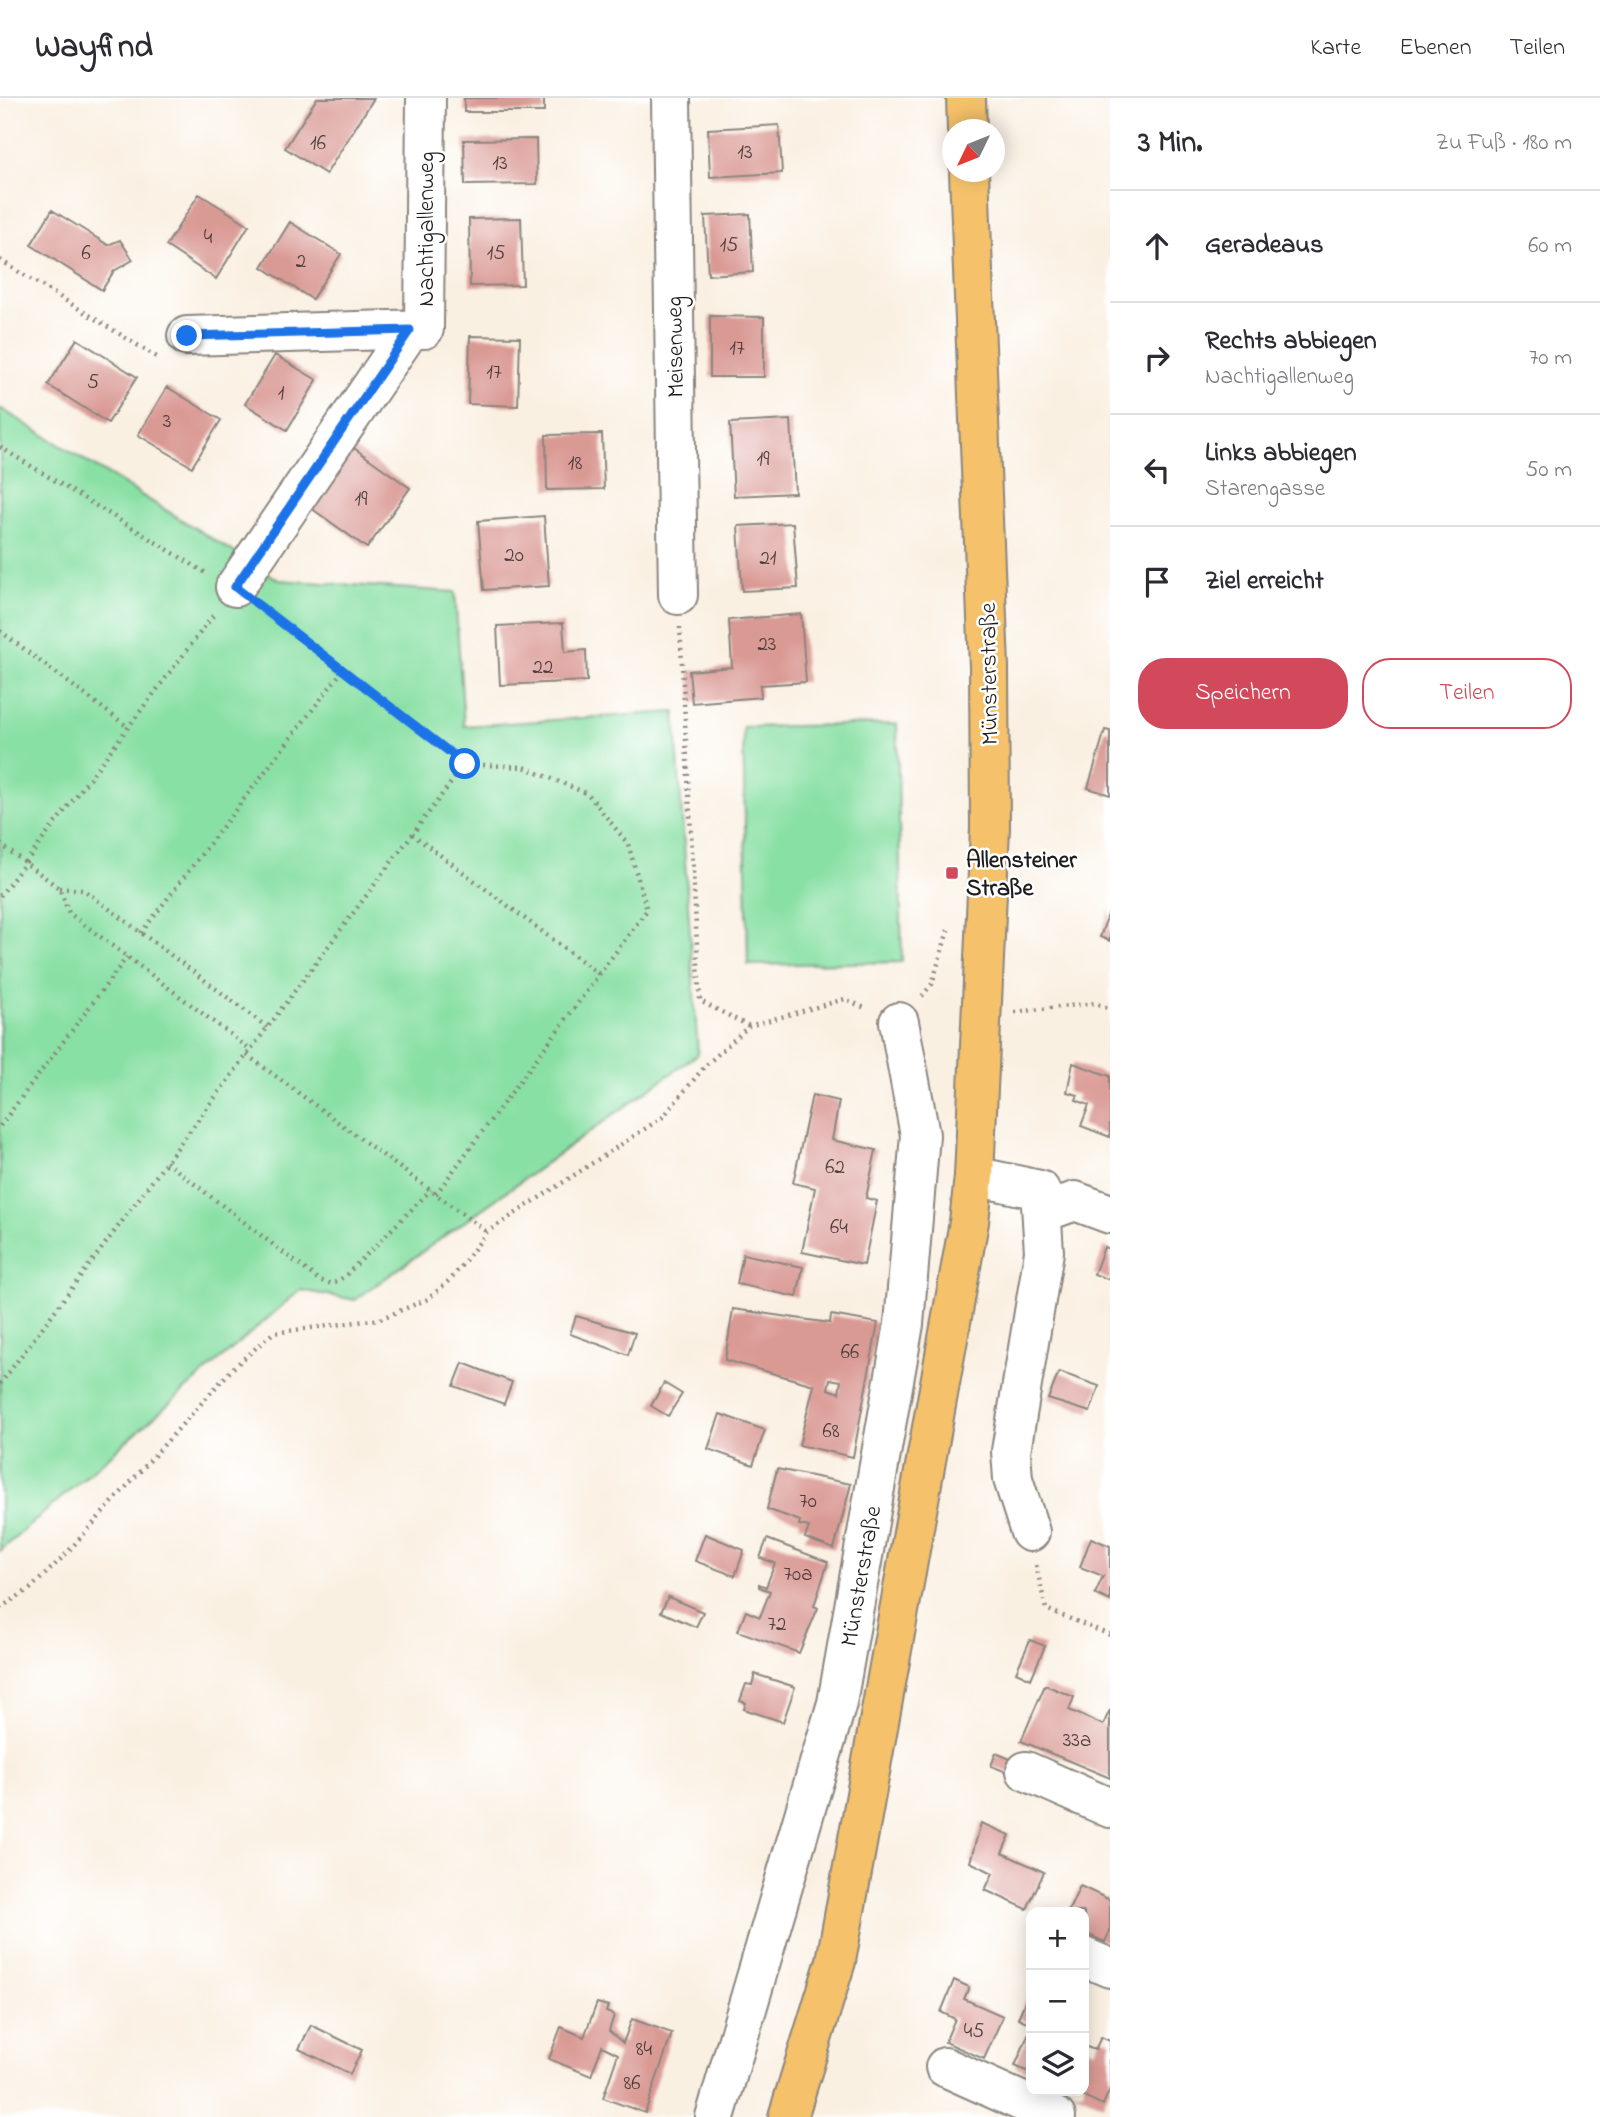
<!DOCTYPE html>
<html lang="de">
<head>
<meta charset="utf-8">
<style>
  :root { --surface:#fff; --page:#f7f7f7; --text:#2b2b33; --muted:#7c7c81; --line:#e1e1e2; --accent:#d1495b }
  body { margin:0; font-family:"Indie Flower",sans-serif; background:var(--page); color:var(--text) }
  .controls { position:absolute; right:21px; bottom:21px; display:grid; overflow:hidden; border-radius:14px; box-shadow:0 4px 18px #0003 }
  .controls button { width:63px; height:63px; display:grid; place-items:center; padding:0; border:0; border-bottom:2px solid var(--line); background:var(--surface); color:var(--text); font:35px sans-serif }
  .compass { position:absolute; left:942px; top:21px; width:63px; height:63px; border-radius:50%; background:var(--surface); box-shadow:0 4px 18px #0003; rotate:227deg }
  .stop { position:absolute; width:21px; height:21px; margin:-16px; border:5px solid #1a73e8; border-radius:50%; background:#fff }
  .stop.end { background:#1a73e8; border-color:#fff; box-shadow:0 2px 7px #0008 }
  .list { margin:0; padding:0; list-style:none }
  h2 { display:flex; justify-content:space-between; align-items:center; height:91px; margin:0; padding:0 28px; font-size:30px }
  h2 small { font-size:23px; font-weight:400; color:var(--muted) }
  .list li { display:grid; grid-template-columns:46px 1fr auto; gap:21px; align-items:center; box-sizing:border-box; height:112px; padding:0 28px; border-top:2px solid var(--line) }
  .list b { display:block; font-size:26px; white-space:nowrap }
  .list p { margin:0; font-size:23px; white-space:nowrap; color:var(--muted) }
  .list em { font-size:23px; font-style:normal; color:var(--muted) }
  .actions { display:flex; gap:14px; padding:21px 28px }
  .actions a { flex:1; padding:16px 0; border:2px solid var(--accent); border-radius:28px; text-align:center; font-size:24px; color:var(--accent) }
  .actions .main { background:var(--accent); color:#fff }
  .icon { flex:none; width:38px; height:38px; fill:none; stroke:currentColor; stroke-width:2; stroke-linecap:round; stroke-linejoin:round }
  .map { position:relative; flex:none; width:1110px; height:2019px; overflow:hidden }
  header { display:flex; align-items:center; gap:42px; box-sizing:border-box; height:98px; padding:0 35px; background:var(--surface); border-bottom:2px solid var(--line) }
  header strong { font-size:33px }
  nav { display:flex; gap:38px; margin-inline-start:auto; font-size:24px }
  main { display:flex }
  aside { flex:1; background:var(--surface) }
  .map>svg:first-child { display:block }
</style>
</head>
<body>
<header>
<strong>Wayfind</strong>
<nav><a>Karte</a><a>Ebenen</a><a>Teilen</a></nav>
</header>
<main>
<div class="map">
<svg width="1110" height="2019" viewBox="0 0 1110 2019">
  <rect width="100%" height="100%" fill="#fff"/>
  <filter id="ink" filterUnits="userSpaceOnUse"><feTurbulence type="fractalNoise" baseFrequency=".0143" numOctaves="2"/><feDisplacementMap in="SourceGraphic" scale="14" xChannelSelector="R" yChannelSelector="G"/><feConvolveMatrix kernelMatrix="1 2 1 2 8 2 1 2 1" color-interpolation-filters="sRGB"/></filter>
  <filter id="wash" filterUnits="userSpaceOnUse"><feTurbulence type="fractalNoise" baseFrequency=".00686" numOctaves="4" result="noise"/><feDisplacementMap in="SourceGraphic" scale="28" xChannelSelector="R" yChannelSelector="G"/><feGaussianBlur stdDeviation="1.57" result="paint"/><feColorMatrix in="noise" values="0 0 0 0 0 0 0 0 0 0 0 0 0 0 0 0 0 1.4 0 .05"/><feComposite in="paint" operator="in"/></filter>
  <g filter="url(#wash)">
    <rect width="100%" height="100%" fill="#faf0e2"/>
    <path fill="#89e0a4" stroke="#527e60" stroke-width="2" d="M0,310L279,482L455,494L464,628L675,614L698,956L355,1202L300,1192L0,1453Z
      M897,626L902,864L748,867L743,629Z"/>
    <g id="blocks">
      <path fill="#da9a94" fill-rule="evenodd" d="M317,0H374L326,76L285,50Z
        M464,0H544V14H464Z
        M779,27L782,75L710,79L708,31Z
        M536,41L537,86L465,87L464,42Z
        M199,96L249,127L216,181L166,148Z
        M52,112L108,147L120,142L133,162L114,173L102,192L31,147Z
        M750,116L753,174L708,177L705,118Z
        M521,120L523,187L470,188L469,121Z
        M290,124L341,156L312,201L262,169Z
        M710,218L764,219V279H710Z
        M470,238L520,239L518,308L468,306Z
        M77,241L137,279L108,325L48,287Z
        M275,257L317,282L287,332L245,306Z
        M167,289L221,322L192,369L138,337Z
        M791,322L795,395L734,398L730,325Z
        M602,336L604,391L547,392L546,337Z
        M354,350L410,390L367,450L311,410Z
        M544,418L549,488L484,492L478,423Z
        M793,425L798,490L742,493L738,428Z
        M801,516L806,584L760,587L761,599L692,605L689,573L732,569L729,522Z
        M563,525L565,554L586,552L587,583L500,587L497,528Z
        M1105,632L1110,633V697L1088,690Z
        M1110,811V843L1100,839Z
        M1073,965L1110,978V1039L1081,1028L1089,1007L1076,1002L1078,997L1067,994Z
        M812,997L839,1003L832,1042L876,1052L866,1100L877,1103L864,1167L802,1154L815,1090L793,1085Z
        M1104,1149L1110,1151V1182L1094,1176Z
        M743,1156L803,1169L797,1199L737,1186Z
        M733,1211L830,1225L831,1217L878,1225L853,1359L799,1347L814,1287L725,1262ZM830,1281L841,1283L839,1295L828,1291Z
        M576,1218L635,1235L628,1257L570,1236Z
        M463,1265L512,1284L504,1306L454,1288Z
        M1059,1274L1099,1288L1090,1314L1048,1301Z
        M664,1285L682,1296L668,1318L651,1308Z
        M720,1316L765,1332L753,1367L708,1351Z
        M777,1371L851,1386L834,1451L805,1440L809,1429L799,1427L800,1423L767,1411Z
        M705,1436L744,1452L735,1478L695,1463Z
        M1091,1440L1110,1448V1503L1095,1496L1103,1478L1080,1469Z
        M767,1441L828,1464L814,1508L818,1510L799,1555L738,1533L746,1513L760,1519L770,1493L759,1489V1486L766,1489L775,1465L760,1460Z
        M668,1499L703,1514L696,1529L661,1514Z
        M1030,1542L1045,1548L1031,1581L1016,1574Z
        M755,1576L795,1589L783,1624L744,1611L746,1605L740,1603L746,1586L752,1587Z
        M1045,1587L1074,1599L1069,1612L1103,1627L1110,1612V1680L1021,1643Z
        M996,1655L1022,1666L1017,1678L991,1668Z
        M981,1725L1010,1737L1002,1755L1044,1774L1027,1811L985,1792L993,1775L970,1764Z
        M1080,1788L1110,1802V1833L1105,1844L1084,1835V1814H1068Z
        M954,1882L969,1889L964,1901L1003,1918L984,1961L945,1944L955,1921L941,1914Z
        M1031,1890V1926L1018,1920Z
        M597,1905L608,1908L606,1914L614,1917L609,1933L623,1945L632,1921L672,1935L645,2015L603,2000L618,1956L602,1948L591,1978L549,1961L561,1929L584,1939Z
        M311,1927L362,1952L350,1976L299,1951Z
        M1031,1930V1975L1015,1968Z
        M1101,1939L1110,1943V1991L1103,2007L1072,1993H1084V1948L1095,1952Z"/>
    </g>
  </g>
  <g filter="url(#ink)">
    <use href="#blocks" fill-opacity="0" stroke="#8b867f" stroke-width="2"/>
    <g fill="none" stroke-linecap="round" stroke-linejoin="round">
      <g stroke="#8b867f" stroke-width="42">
        <path id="minor" d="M671,0L678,497
          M187,238L424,231L426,0
          M235,489L410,232
          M974,1078L1040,1092L1044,1154L1011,1353L1013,1381L1030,1434
          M1042,1115L1075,1103L1110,1116
          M1026,1673L1110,1710
          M1084,1859L1110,1870
          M945,1969L1056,2019
          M715,2019L837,1605L904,1226L920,1037L899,924"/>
      </g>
      <g stroke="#8b867f" stroke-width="42">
        <path id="major" d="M966,0L967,32
          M788,2019L836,1863L969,1124L974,1078L990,730L989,569L969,74"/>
      </g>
      <path stroke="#8b867f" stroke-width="4.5" stroke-dasharray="2 5" stroke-linecap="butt" d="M0,162L160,261
        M0,349L206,475
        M680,529L700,903L749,928
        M0,533L128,629
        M412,736L599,876
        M0,746L59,790L69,815L251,952
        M59,790L84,792L267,929
        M0,798L215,515
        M141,835L343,572
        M922,898L932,886L949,829
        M1015,914L1095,905L1110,911
        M247,957L487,1134
        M0,1028L127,859
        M166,1064L319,1182L332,1186L344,1179L431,1092
        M436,1096L647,812L628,746L588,696L524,669L465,666
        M0,1286L465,666L260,508
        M1036,1467L1046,1511L1110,1537
        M0,1510L31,1490L65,1457L233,1270L273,1235L380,1221L428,1201L452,1180L487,1134L663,1019L705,968L749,928L845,901L867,911"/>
      <use href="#minor" stroke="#fff" stroke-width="38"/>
      <use href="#major" stroke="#f5c16b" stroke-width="38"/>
    </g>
  </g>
  <g fill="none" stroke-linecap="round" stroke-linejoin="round" filter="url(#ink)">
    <path stroke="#1a73e8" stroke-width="9" d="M187,238L410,232L235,489L465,666"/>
  </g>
  <rect fill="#d1495b" stroke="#fff" stroke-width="2.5" x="945" y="768" width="14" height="14" rx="3.5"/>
  <g text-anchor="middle" stroke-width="5" stroke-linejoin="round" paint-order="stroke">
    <g font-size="21" fill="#4c3c3a">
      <text x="318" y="51">16</text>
      <text x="745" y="60">13</text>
      <text x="500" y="71">13</text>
      <text x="208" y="145">4</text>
      <text x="729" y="153">15</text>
      <text x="86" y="161">6</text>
      <text x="496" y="161">15</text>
      <text x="301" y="169">2</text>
      <text x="737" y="256">17</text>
      <text x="494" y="280">17</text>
      <text x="93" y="290">5</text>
      <text x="281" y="301">1</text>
      <text x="167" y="329">3</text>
      <text x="763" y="367">19</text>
      <text x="575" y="371">18</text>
      <text x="361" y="407">19</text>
      <text x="514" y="463">20</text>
      <text x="768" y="466">21</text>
      <text x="767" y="552">23</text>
      <text x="543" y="575">22</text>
      <text x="835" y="1075">62</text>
      <text x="839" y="1135">64</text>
      <text x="850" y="1260">66</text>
      <text x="831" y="1339">68</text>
      <text x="808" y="1409">70</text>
      <text x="798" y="1482">70a</text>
      <text x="777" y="1532">72</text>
      <text x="1077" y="1648">33a</text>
      <text x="974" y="1939">45</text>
      <text x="644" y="1957">84</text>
      <text x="632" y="1991">86</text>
    </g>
    <g font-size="24" fill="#1c1c1c" stroke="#fff">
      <text transform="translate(425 131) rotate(-90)" y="8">Nachtigallenweg</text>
      <text transform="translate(674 249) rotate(-91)" y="8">Meisenweg</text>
      <text transform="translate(988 576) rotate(-91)" y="8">Münsterstraße</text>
      <text transform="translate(860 1478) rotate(-80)" y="8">Münsterstraße</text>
    </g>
    <g font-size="24" font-weight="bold" fill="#1c1c1c" stroke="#fff" text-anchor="start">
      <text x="966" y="769">Allensteiner<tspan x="966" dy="28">Straße</tspan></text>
    </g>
  </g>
</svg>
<div class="controls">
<button>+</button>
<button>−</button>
<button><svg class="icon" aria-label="layers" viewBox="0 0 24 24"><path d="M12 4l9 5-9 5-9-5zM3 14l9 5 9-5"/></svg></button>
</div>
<svg class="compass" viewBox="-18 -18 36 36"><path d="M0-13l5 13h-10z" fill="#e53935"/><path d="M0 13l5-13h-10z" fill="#7c7c81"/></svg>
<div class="stop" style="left:465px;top:666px"></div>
<div class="stop end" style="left:187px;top:238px"></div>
</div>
<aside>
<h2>3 Min.<small>Zu Fuß · 180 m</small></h2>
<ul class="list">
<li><svg class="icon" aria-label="ahead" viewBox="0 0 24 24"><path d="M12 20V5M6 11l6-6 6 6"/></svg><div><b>Geradeaus</b></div><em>60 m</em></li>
<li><svg class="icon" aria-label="right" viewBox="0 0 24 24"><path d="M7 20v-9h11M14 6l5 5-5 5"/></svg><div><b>Rechts abbiegen</b><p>Nachtigallenweg</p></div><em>70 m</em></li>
<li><svg class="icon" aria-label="left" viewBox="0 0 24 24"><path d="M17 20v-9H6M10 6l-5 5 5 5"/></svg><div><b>Links abbiegen</b><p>Starengasse</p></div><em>50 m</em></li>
<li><svg class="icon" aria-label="arrive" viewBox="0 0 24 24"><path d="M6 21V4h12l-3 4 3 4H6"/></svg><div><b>Ziel erreicht</b></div></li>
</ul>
<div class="actions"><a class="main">Speichern</a><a>Teilen</a></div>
</aside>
</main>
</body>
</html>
